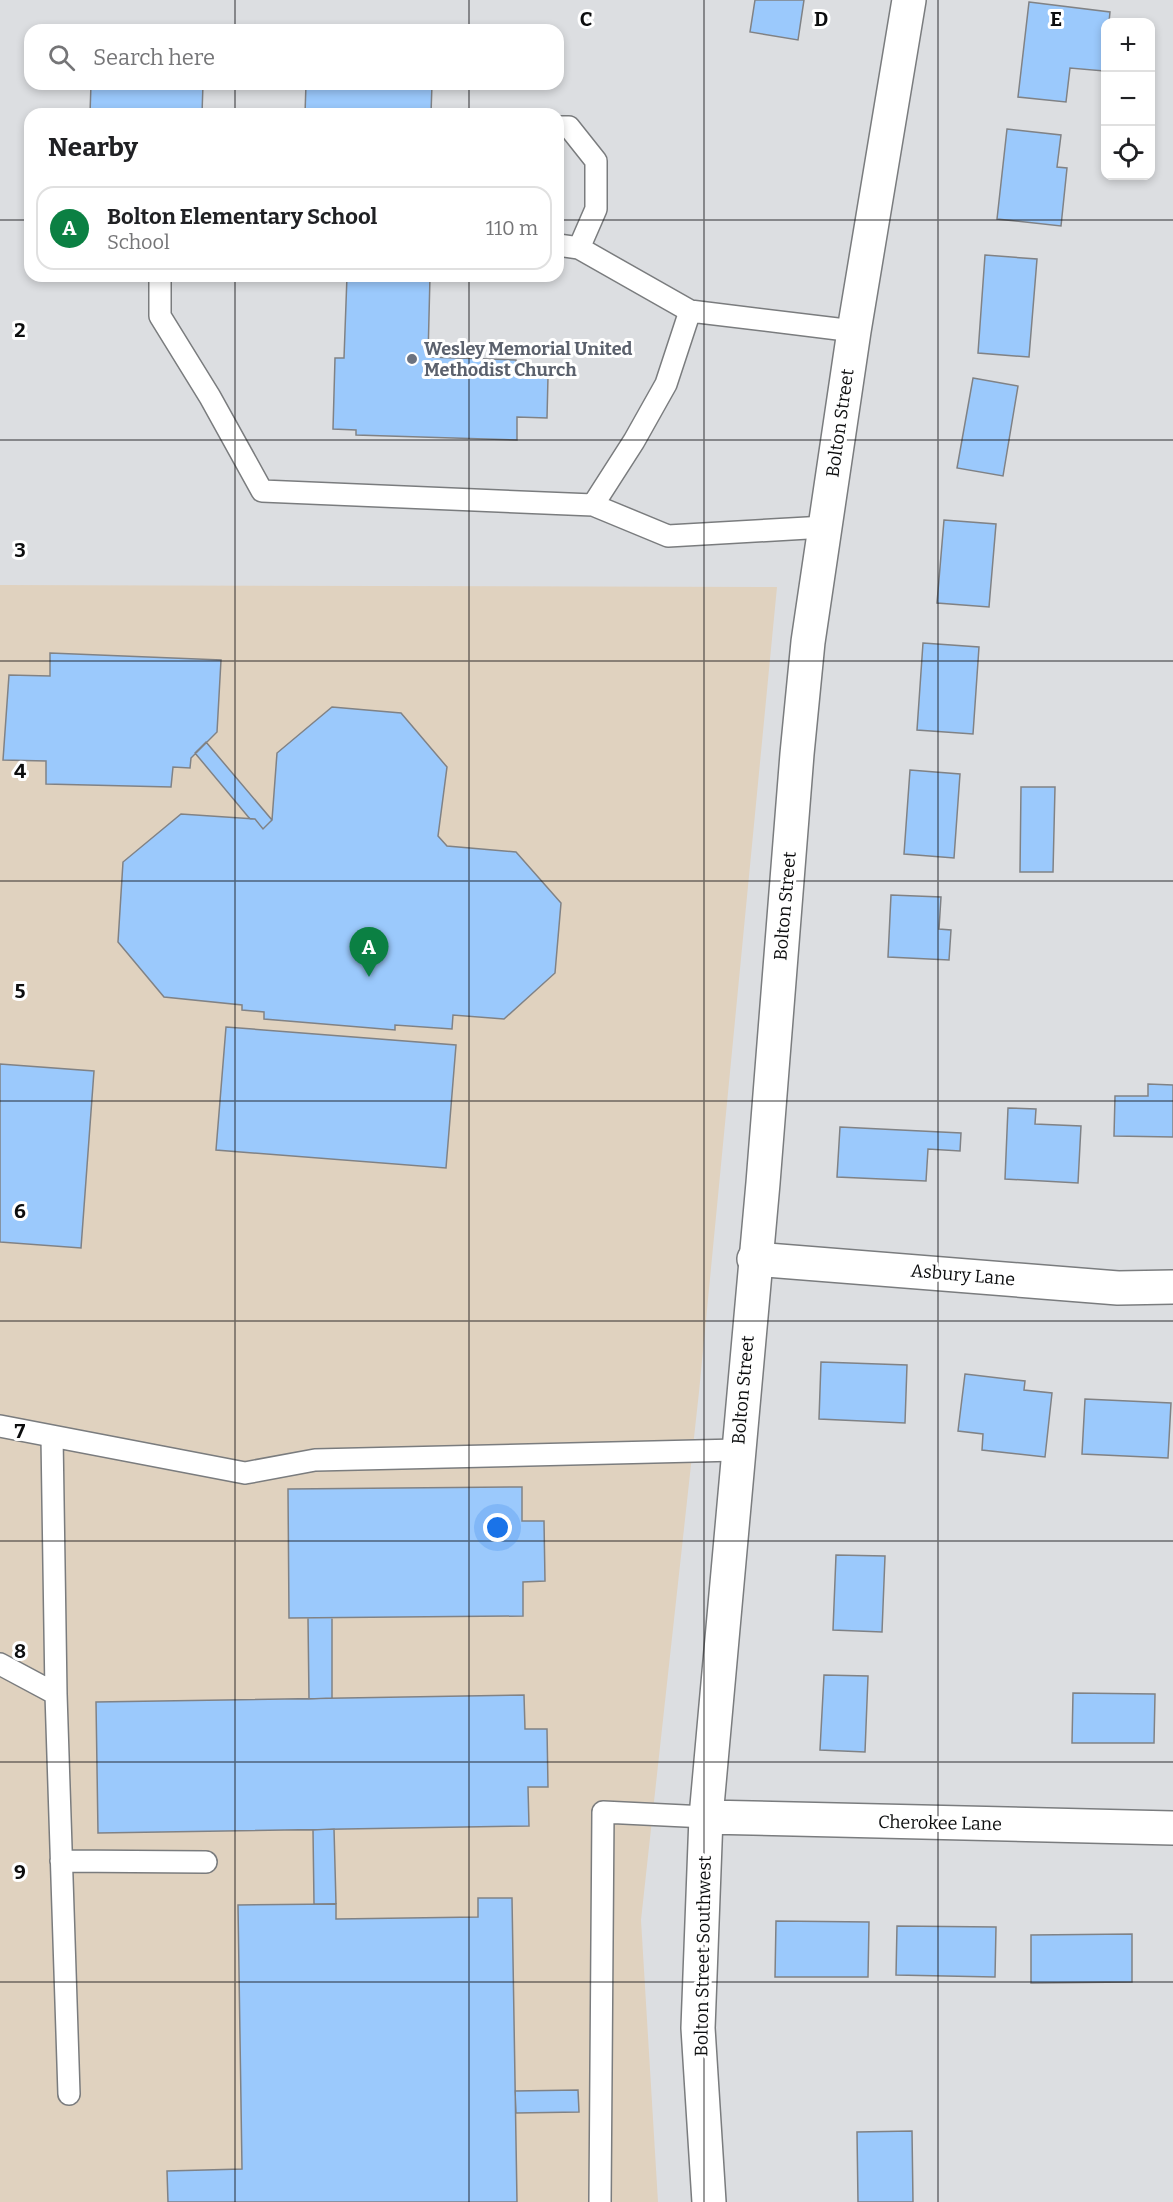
<!DOCTYPE html>
<html lang="en">
<head>
<meta charset="utf-8">
<style>
  :root { --surface:#fff; --page:#f2f2f2; --text:#202124; --muted:#757577; --line:#e0e0e0; --accent:#0b8043 }
  body { margin:0; font-family:Bitter,serif; background:var(--page); color:var(--text) }
  .controls { position:absolute; right:18px; top:18px; display:grid; overflow:hidden; border-radius:12px; box-shadow:0 3px 9px #0003 }
  .controls button { width:54px; height:54px; display:grid; place-items:center; padding:0; border:0; border-bottom:2px solid var(--line); background:var(--surface); color:var(--text); font:30px sans-serif }
  .you { position:absolute; left:498px; top:1528px; width:21px; height:21px; margin:-15px; border:4px solid #fff; border-radius:50%; background:#1a73e8; box-shadow:0 0 0 9px #1a73e833 }
  .badge { display:grid; place-items:center; width:39px; height:39px; border-radius:50%; background:var(--accent); color:#fff; font-size:20px; font-weight:700 }
  .pin { position:absolute; translate:-50% -50px; filter:drop-shadow(0 2px 3px #0008) }
  .pin::after { content:''; position:absolute; top:32px; width:21px; height:18px; background:inherit; clip-path:polygon(0 0,100% 0,50% 100%) }
  .list { margin:0; padding:0; list-style:none }
  h2 { display:flex; justify-content:space-between; align-items:center; height:78px; margin:0; padding:0 24px; font-size:26px }
  h2 small { font-size:20px; font-weight:400; color:var(--muted) }
  .list li { display:grid; grid-template-columns:39px 1fr auto; gap:18px; align-items:center; box-sizing:border-box; height:84px; margin:0 12px 12px; padding:0 12px; border:2px solid var(--line); border-radius:18px }
  .list b { display:block; font-size:22px; white-space:nowrap }
  .list p { margin:0; font-size:20px; white-space:nowrap; color:var(--muted) }
  .list em { font-size:20px; font-style:normal; color:var(--muted) }
  .icon { flex:none; width:33px; height:33px; fill:none; stroke:currentColor; stroke-width:2; stroke-linecap:round; stroke-linejoin:round }
  .map { position:relative; flex:none; width:1173px; height:2202px; overflow:hidden }
  .search { position:absolute; background:var(--surface); box-shadow:0 3px 9px #0003; left:24px; top:24px; width:540px; height:66px; display:flex; align-items:center; gap:15px; box-sizing:border-box; padding:0 21px; border-radius:18px; color:var(--muted); font-size:22px }
  .panel { position:absolute; background:var(--surface); box-shadow:0 3px 9px #0003; left:24px; top:108px; width:540px; height:174px; border-radius:18px }
  .map>svg:first-child { display:block }
</style>
</head>
<body>
<div class="map">
<svg width="1173" height="2202" viewBox="0 0 1173 2202">
  <rect width="100%" height="100%" fill="#dcdee1"/>
  <path fill="#e0d2bf" d="M0,585L777,587L699,1392L641,1920L658,2202H0Z"/>
  <path fill="#9bc9fc" stroke="#808285" stroke-width="1.5" d="M755,0H804L798,40L750,32Z
    M1029,2L1110,12L1109,22H1106L1104,71L1070,68L1066,102L1018,97Z
    M91,84H203L202,114H90Z
    M306,84H432L431,114H305Z
    M1007,129L1061,135L1057,167L1067,168L1061,226L997,219Z
    M985,255L1037,259L1029,357L978,353Z
    M347,276H430L428,357L516,360V376L548,377L547,418L517,417V440L356,435V430L333,429L335,358H344Z
    M973,378L1018,386L1003,476L957,468Z
    M944,520L996,524L989,607L937,603Z
    M923,643L979,647L973,734L917,730Z
    M50,653L221,660L217,732L191,758L190,768L173,767L171,787L46,784V761L3,760L9,675L50,676Z
    M332,707L401,713L447,767L438,836L447,846L516,852L561,903L555,973L504,1019L453,1015L452,1029L395,1025V1030L264,1019V1012L242,1010V1005L164,997L118,942L123,862L181,814L255,819L263,829L272,820L277,753Z
    M206,742L272,820L263,829L255,819H250L195,753Z
    M910,770L960,774L954,858L904,854Z
    M1021,787H1055L1053,872H1020Z
    M891,895L941,897L939,929L951,930L949,960L888,957Z
    M226,1027L456,1045L446,1168L216,1150Z
    M0,1064L94,1071L81,1248L0,1242Z
    M1148,1084L1173,1085V1137L1114,1136L1115,1096H1148Z
    M1008,1108L1036,1109L1035,1124L1081,1126L1078,1183L1005,1179Z
    M840,1127L961,1133L960,1151L928,1149L926,1181L837,1177Z
    M821,1362L907,1365L905,1423L819,1419Z
    M965,1374L1025,1381L1024,1390L1052,1393L1045,1457L982,1450L983,1434L958,1431Z
    M1085,1399L1171,1403L1168,1458L1082,1454Z
    M522,1487V1521H544L545,1581L523,1582V1616L289,1618L288,1489Z
    M836,1555L885,1556L882,1632L833,1630Z
    M308,1618H332V1698L309,1699Z
    M824,1675L868,1676L865,1752L820,1750Z
    M1073,1693L1155,1694L1154,1743H1072Z
    M524,1695L525,1729H547L548,1787H528L529,1826L98,1833L96,1702Z
    M334,1829L336,1904H314L313,1830Z
    M478,1898H512L517,2202H168L167,2171L242,2169L238,1905L336,1904V1919L478,1917Z
    M776,1921L869,1922L868,1977H775Z
    M897,1926L996,1927L995,1977L896,1975Z
    M1132,1934V1982L1031,1983V1935Z
    M578,2090L579,2112L516,2113L515,2091Z
    M912,2131L913,2202H858L857,2132Z"/>
  <g fill="none" stroke-linecap="round" stroke-linejoin="round">
    <g stroke="#7a7c7e" stroke-width="24">
      <path id="service" d="M558,127H569L596,161V209L579,248
        M558,245L579,248L690,311
        M160,276V316L210,397L262,491L593,505L668,536L825,527
        M593,505L634,441L666,384L690,311L854,331
        M0,1426L245,1473L315,1460L737,1450
        M52,1436L56,1694
        M0,1664L56,1694L69,2094
        M61,1861L206,1862
        M600,2202L603,1812L706,1817"/>
    </g>
    <g stroke="#7a7c7e" stroke-width="36">
      <path id="minor" d="M754,1259L1118,1288L1173,1287"/>
    </g>
    <g stroke="#7a7c7e" stroke-width="36">
      <path id="tertiary" d="M706,1817L1173,1828
        M709,2202L698,2028L706,1817L763,1183L797,754L808,642L854,331L909,0"/>
    </g>
    <use href="#service" stroke="#fff" stroke-width="21"/>
    <use href="#minor" stroke="#fff" stroke-width="33"/>
    <use href="#tertiary" stroke="#fff" stroke-width="33"/>
  </g>
  <path fill="none" stroke="#0c0d0e" stroke-width="1.5" stroke-opacity="0.55" d="M235,0V30M469,0V30M704,0V2202M938,0V2202M235,84V114M469,84V114M0,220H30M558,220H1173M235,276V2202M469,276V2202M0,440H1173M0,661H1173M0,881H1173M0,1101H1173M0,1321H1173M0,1541H1173M0,1762H1173M0,1982H1173"/>
  <circle fill="#6b7280" stroke="#fff" stroke-width="2" cx="412" cy="359" r="6"/>
  <g text-anchor="middle" stroke-width="6" stroke-linejoin="round" paint-order="stroke">
    <g font-size="18" font-weight="bold" fill="#5b616d" stroke="#fff" text-anchor="start">
      <text x="424" y="355">Wesley Memorial United<tspan x="424" dy="21">Methodist Church</tspan></text>
    </g>
    <g font-size="18" fill="#0c0d0e" stroke="#fff">
      <text transform="translate(840 423) rotate(-82)" y="6">Bolton Street</text>
      <text transform="translate(785 906) rotate(-85)" y="6">Bolton Street</text>
      <text transform="translate(963 1275) rotate(5)" y="6">Asbury Lane</text>
      <text transform="translate(743 1390) rotate(-85)" y="6">Bolton Street</text>
      <text transform="translate(940 1823) rotate(1)" y="6">Cherokee Lane</text>
      <text transform="translate(703 1956) rotate(-89)" y="6">Bolton Street Southwest</text>
    </g>
  </g>
  <g font-size="20" text-anchor="middle" font-weight="bold" fill="#0c0d0e" stroke="#fff" stroke-width="6" stroke-linejoin="round" paint-order="stroke">
    <text x="586" y="26">C</text>
    <text x="821" y="26">D</text>
    <text x="1056" y="26">E</text>
    <text x="20" y="337">2</text>
    <text x="20" y="557">3</text>
    <text x="20" y="778">4</text>
    <text x="20" y="998">5</text>
    <text x="20" y="1218">6</text>
    <text x="20" y="1438">7</text>
    <text x="20" y="1658">8</text>
    <text x="20" y="1879">9</text>
  </g>
</svg>
<div class="controls">
<button>+</button>
<button>−</button>
<button><svg class="icon" aria-label="locate" viewBox="0 0 24 24"><circle cx="12" cy="12" r="6"/><path d="M12 2v4M12 18v4M2 12h4M18 12h4"/></svg></button>
</div>
<div class="you"></div>
<div class="pin badge" style="left:369px;top:977px">A</div>
<div class="search"><svg class="icon" aria-label="search" viewBox="0 0 24 24"><circle cx="10" cy="10" r="6"/><path d="M15 15l6 6"/></svg>Search here</div>
<section class="panel">
<h2>Nearby<small></small></h2>
<ul class="list">
<li><span class="badge">A</span><div><b>Bolton Elementary School</b><p>School</p></div><em>110 m</em></li>
</ul>
</section>
</div>
</body>
</html>
